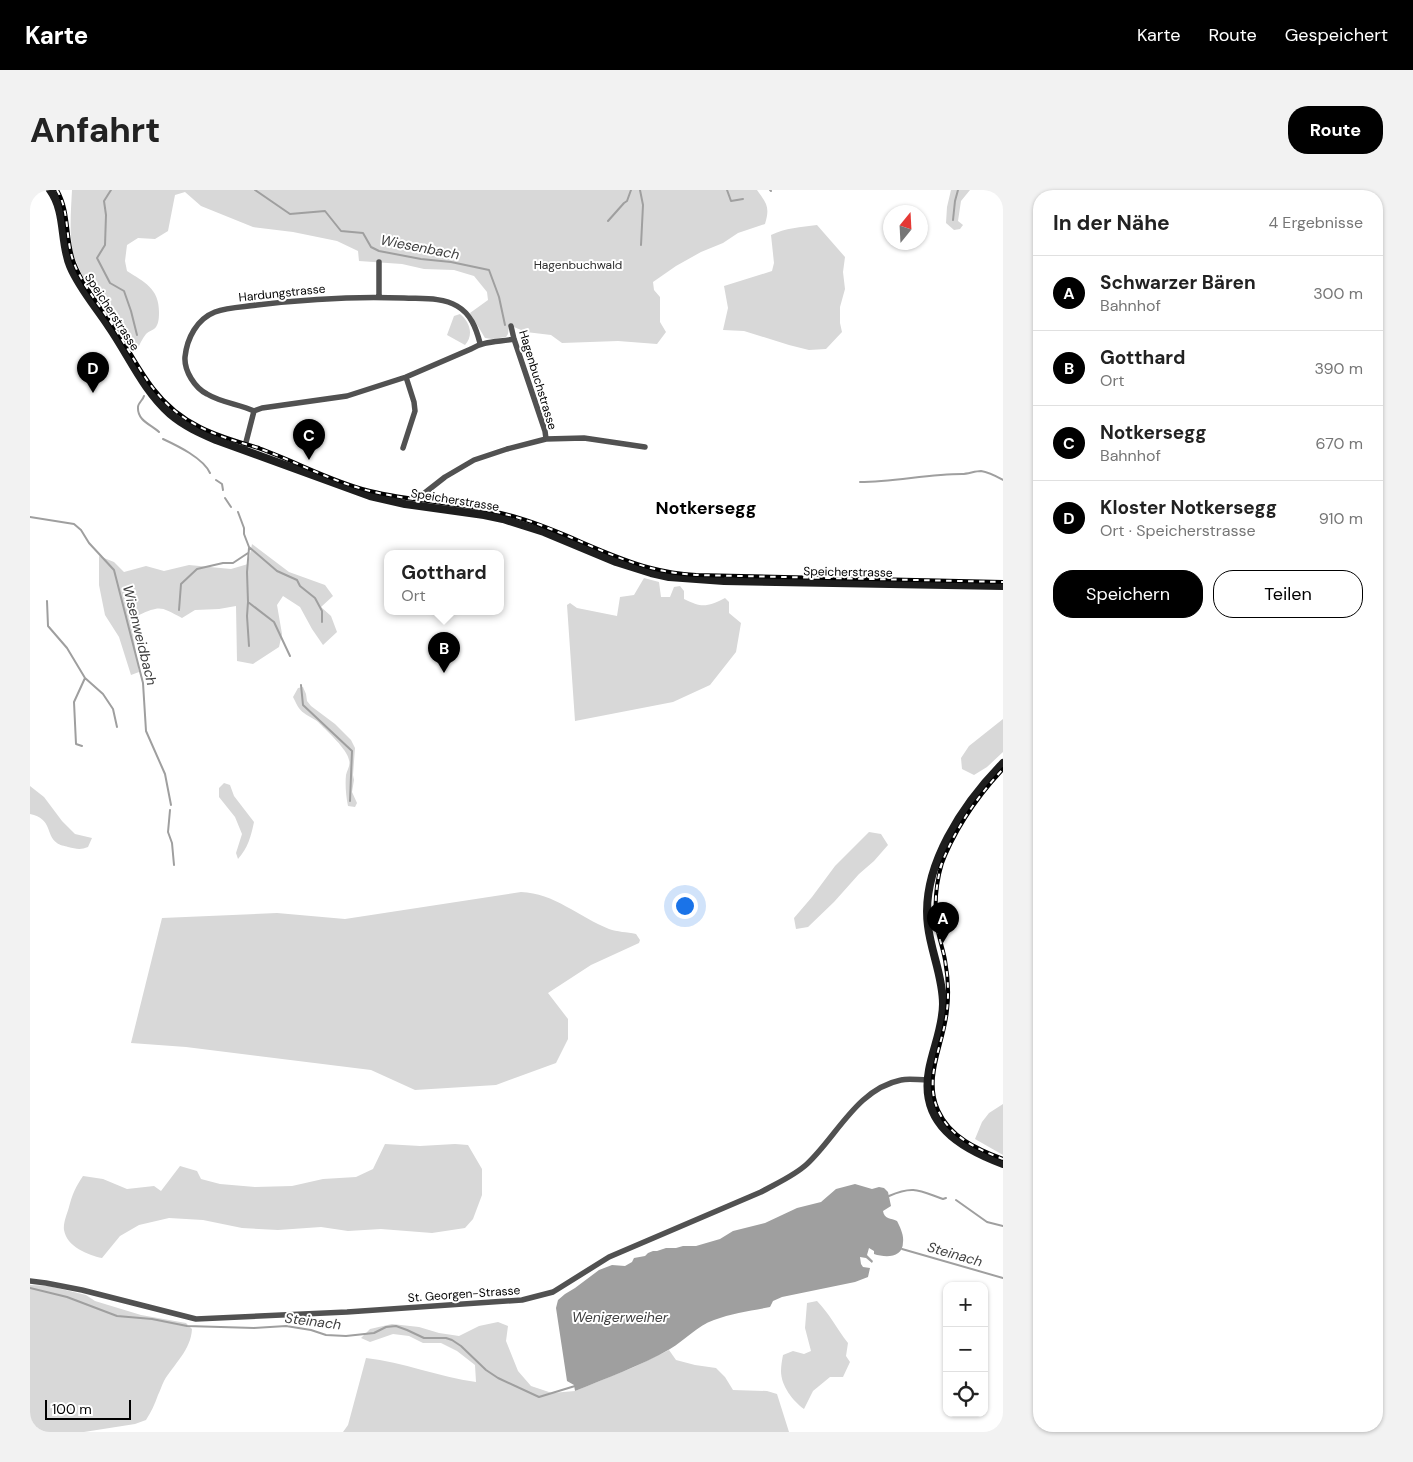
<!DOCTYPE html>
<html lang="de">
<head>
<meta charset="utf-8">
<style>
  :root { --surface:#fff; --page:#f2f2f2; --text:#222; --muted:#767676; --line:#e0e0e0; --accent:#000 }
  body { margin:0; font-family:"DM Sans",sans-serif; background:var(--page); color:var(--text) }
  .controls { position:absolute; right:15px; bottom:15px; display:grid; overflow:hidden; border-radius:10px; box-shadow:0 1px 4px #0004 }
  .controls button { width:45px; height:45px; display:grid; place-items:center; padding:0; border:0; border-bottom:1px solid var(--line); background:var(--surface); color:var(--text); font:25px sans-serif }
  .compass { position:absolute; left:853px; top:15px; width:45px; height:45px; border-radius:50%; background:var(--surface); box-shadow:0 1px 4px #0004; rotate:18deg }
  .scale { position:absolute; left:15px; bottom:12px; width:86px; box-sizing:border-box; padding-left:5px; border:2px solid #000; border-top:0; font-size:14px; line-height:18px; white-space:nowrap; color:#000; -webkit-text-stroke:4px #fff; paint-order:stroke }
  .you { position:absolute; left:654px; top:715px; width:18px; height:18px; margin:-12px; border:4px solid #fff; border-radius:50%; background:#1a73e8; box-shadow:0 0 0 8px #1a73e833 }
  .badge { display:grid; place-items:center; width:32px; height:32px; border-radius:50%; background:var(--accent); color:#fff; font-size:16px; font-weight:700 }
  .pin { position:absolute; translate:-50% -41px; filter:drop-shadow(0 1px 2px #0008) }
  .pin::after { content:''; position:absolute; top:26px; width:18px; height:15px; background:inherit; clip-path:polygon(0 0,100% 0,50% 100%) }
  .popup { position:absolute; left:354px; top:360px; width:120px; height:65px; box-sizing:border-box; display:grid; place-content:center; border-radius:10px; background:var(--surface); filter:drop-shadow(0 1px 4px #0005); font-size:16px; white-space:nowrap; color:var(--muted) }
  .popup b { font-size:19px; color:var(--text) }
  .popup::after { content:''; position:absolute; left:50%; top:100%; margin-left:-10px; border:10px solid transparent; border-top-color:var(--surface) }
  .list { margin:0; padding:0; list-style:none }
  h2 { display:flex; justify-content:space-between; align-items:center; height:65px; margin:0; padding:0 20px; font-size:21px }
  h2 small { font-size:16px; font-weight:400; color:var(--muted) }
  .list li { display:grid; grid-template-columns:32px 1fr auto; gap:15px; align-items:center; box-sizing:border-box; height:75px; padding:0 20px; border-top:1px solid var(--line) }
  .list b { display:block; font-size:19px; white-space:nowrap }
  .list p { margin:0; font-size:16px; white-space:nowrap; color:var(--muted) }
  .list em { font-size:16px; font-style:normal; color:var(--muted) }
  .actions { display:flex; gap:10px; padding:15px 20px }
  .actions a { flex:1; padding:11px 0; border:1px solid var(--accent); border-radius:20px; text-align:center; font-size:18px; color:var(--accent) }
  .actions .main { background:var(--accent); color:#fff }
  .icon { flex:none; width:28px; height:28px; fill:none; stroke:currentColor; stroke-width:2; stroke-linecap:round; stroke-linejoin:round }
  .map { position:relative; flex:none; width:973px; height:1242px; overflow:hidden; border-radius:20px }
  header { display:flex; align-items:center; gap:30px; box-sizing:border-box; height:70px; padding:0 25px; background:var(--accent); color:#fff }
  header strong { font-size:24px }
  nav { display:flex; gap:28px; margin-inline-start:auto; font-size:18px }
  .intro { display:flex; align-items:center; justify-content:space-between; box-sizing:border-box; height:120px; padding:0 30px }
  h1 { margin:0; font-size:35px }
  .button { padding:12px 22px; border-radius:20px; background:var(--accent); color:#fff; font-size:18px; font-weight:700 }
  main { display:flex; gap:30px; padding:0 30px }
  aside { flex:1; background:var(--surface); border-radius:20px; box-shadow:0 1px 4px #0004 }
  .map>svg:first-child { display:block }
</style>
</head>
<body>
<header>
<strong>Karte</strong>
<nav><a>Karte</a><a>Route</a><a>Gespeichert</a></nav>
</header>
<div class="intro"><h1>Anfahrt</h1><a class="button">Route</a></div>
<main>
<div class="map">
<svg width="973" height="1242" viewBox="0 0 973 1242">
  <rect width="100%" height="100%" fill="#fff"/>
  <path fill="#d8d8d8" d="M42,0H727C737,14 740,17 735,34L708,43L693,53L671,62L646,76L623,92L624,100L630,107V132L636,142L627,154L588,151L532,153L521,145L496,142L479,135L478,144L476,147L462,149L455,148L440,123L458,110L457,102L444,86L424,80L394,79L372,74L329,71L328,61L307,51L263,42L223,37L171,16L155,2L145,5L138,41L125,49L108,48L97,55L95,71L97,81C114,92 129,98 129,122C129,126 129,133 126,137C124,140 119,141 116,144C112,149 109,155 107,161L103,162L52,85C49,78 45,70 43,63C39,43 41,20 42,0Z
    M921,0H940L931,11L928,31L933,35L930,39L924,40L916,33L917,17Z
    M787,35L815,67L813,82L815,99L810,117V133L812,142L796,159L779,160L759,155L714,141L693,140L698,118L694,96L742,81L744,73L741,45C755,38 771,37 787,35Z
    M430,124C440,132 444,145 435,155L417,145L424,126Z
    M222,354L259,382L295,395L303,406L291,417L301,426L307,442L293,455L282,439L270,417L253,406L247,415L252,444L249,457L223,474L207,471L206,416L189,419L165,420L152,428C131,417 131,415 109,425L103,443L109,482L101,485L89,447L75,425L69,395V366L84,372L94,382L116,376L134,381L159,375L201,379L218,374Z
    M614,388L629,392L631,407H640L644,397L650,396L654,401V409C672,418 677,417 695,408L699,412V423L711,433L706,462L680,495L643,512L545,531L537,415L540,413L547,418L587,426L590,407L604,405Z
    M273,497L276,504L277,511L281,516L305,534L321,550L325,558L323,585L324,590L322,602L327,613L325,617L318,616C316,606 315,595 316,585C317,580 321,575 319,570C317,559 298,542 290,534C286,529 279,527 274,523C269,520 266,513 263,507L268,498Z
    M973,529V562L957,577L944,585L932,579L931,568L939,556Z
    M194,593L200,595L204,606L224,632C221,646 218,658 208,669L206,663L212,644L205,627L189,607V598Z
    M0,596L14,607L32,631L45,644L62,648L58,657C51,660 46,659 38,657C35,656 29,655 27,653C15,644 23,629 0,624Z
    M839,642L851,644L858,655L844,671L829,684L804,712L778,737L766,739L764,728L782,707L805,676Z
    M491,702C524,703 549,727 579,739C587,742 597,742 606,744L610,750L609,753L561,775L518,803L538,829V849L526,873L466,895L385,900L341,880L156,857L101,853L132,728L247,723L315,729Z
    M973,914V965L945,949L952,932L959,923Z
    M355,954L390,956L425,954L438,955L452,979V1005L443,1029L435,1038L402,1043L351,1039L318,1041L291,1037L248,1040L212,1038L173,1030L139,1028L109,1035L90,1046L72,1068C58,1065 37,1057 34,1040C33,1033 37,1024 39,1017C42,1005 46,996 53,986L73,989L97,999L124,996L131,1001L150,976L167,981L171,989L190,994L225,997L262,996L293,989L326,987L343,979Z
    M0,1095L19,1096L56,1105L65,1111L111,1125L156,1133L162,1139C161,1160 144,1174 134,1191C132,1195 130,1201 128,1205C125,1214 121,1222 116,1230L105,1234L54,1242H0Z
    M787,1111C799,1123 807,1139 818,1153L816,1166L820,1172L813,1187H800L783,1201L774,1219C763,1211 751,1196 751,1181C751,1176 752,1170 753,1165L763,1161L774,1164L781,1161L775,1138L777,1113Z
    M468,1132L478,1136L476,1151L488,1181L501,1196L522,1203L545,1201L604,1177L639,1160L646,1170L665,1175L686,1178L695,1187L703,1200L737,1201L747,1204L759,1242H313L318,1235L336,1168C373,1172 409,1187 446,1192L445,1175L427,1161L411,1153H393L379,1146L363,1144L340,1152L331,1148L340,1139L362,1134L389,1137L409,1143L429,1146L449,1136Z"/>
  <path fill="#9f9f9f" d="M825,994L842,999L849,997L854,998L858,1002L861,1016L853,1021C854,1029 861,1028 867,1031C870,1037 874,1045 873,1052C873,1068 856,1068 844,1064V1061L839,1058L837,1065L843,1071L842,1073L836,1068L830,1067L831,1074L833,1077L840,1078L838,1087L825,1092L752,1107L743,1111L740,1117C721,1121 702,1123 684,1130C667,1136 655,1150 640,1159C610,1176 577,1188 545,1201L544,1195L537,1191L526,1118L528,1110L535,1104L545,1098L569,1080L582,1075L595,1076L602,1072L604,1068L615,1066L618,1063L623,1061H627L636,1058H646L653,1056H666L690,1049L703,1041L735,1033L767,1018L791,1012L806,999Z"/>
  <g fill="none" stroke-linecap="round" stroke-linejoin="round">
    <path stroke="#9f9f9f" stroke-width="2" d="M81,0L74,11L76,25L75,55L67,68L80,93L94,101L101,121L107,145
      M225,0L260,24L295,21L311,41L333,43L341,57L349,61L391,69L421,72L459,80L469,107L475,135
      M610,0L613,15L611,55
      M697,0L701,11L713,9
      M740,0L741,1
      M923,30L925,11L928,0
      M578,31L594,13L597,11L601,0
      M114,206C113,210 108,213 108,217C107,231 122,235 129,242
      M133,249C148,256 173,268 180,283
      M186,290L192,294L193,300
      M830,292C864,292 898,284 932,284C938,284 945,281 951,281C959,282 966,286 973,290
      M195,308L201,317
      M208,322L214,338V344L219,357L247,381L267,390L270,396L285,408L292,421V432
      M0,327L44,334L51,340L59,353L84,380L113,493L116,541L135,584L141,615
      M219,358L217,382L218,412L244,432L260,466
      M17,411L18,436L37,458L55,488L44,512L46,554L52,556
      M218,412L217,426L219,456
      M149,420L151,394L167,379L193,373H203L218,363
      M55,488L73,504L83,519L87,537
      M271,495L273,515L322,561L320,611
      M140,620L138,642L142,653L144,675
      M859,1006C884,995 890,1001 913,1009L916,1008
      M926,1010L957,1032L973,1036
      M872,1059L973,1088
      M0,1098L37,1107L87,1126L122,1129L157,1136L224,1138L256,1136L281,1140L296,1145L316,1146L344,1143L356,1137L366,1136L377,1140L394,1148H416L422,1150L431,1156L456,1180L468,1188L509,1207L545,1196"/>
    <path stroke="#515151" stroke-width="5.5" d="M349,107V72
      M481,136L484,149L515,241L516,249
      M224,221C209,214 192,213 177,204C165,198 154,181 155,167C157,148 167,129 185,122C198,117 213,117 227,115C276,109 325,106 374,108C391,109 412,107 427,116C441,124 446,138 450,153
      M373,258L385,221L384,212L376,187
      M214,260L224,221L232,218L317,206L376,187L441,159C453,151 469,152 484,149
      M388,316L392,305L415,287L444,270L477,259L516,249L554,248L615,257
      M0,1091L16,1093L52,1100L166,1129L317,1122L492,1110L523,1102L579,1067L731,1002C747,993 764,986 777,974C807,946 827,899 871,890C879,888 888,890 897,890"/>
    <path stroke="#1e1e1e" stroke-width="8" d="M20,0C36,22 30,52 40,76C49,98 66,117 79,137C99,166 113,200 140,224C154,236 170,243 186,250L340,306L375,314L454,325L473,329L514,342L586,372L621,383L639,387L694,391L973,396
      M973,573C934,613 890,676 898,736C901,762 913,787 913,814C913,837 903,858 899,880C889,934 930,958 973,974"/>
    <g stroke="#000" stroke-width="4">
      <path id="rail" d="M27,0C40,22 35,50 44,73C54,98 72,118 86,140C99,160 109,180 123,198C151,235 187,246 229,258
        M222,256C262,269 299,291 340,301C389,313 441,313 489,328C534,341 575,366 621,378C636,382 651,384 666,385L973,392
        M912,673C906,693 904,715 907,737C909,748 913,759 915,770C918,786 919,804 917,820C914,854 893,887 908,920C920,947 947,959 973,969
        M910,678C924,640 946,608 973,579"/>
    </g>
    <use href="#rail" stroke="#fff" stroke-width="2" stroke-dasharray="5.5" stroke-linecap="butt"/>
  </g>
  <g text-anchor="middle" stroke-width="4" stroke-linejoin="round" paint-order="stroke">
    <g font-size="12" fill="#2f2f2f" stroke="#fff">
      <text x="548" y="79">Hagenbuchwald</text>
    </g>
    <g font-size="12" fill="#000" stroke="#fff">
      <text transform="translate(252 103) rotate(-6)" y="4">Hardungstrasse</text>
      <text transform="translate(82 122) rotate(57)" y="4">Speicherstrasse</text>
      <text transform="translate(508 190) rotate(73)" y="4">Hagenbuchstrasse</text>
      <text transform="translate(425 310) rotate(9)" y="4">Speicherstrasse</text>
      <text transform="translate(818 382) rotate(1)" y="4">Speicherstrasse</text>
      <text transform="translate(434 1104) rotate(-4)" y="4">St. Georgen-Strasse</text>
    </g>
    <g font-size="14" font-style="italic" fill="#404040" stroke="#fff">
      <text transform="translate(390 57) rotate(11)" y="5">Wiesenbach</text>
      <text transform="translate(110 445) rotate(76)" y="5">Wisenweidbach</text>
      <text transform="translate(925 1064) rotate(16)" y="5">Steinach</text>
      <text x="590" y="1132">Wenigerweiher</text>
      <text transform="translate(283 1131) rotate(7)" y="5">Steinach</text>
    </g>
    <g font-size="18" font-weight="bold" fill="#000" stroke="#fff">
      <text x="676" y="324">Notkersegg</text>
    </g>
  </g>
</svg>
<div class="controls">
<button>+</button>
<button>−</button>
<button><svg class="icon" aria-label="locate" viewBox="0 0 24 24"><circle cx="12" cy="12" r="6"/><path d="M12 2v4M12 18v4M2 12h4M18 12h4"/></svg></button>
</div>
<svg class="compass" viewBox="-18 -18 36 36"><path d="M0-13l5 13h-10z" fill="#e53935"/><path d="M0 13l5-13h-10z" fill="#767676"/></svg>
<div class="scale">100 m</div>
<div class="you"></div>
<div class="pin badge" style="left:913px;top:753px">A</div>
<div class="pin badge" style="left:414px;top:483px">B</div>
<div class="popup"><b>Gotthard</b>Ort</div>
<div class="pin badge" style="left:279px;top:270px">C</div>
<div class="pin badge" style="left:63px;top:203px">D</div>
</div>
<aside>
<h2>In der Nähe<small>4 Ergebnisse</small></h2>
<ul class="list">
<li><span class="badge">A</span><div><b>Schwarzer Bären</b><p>Bahnhof</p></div><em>300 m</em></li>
<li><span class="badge">B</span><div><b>Gotthard</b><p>Ort</p></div><em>390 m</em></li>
<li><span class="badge">C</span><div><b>Notkersegg</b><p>Bahnhof</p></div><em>670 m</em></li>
<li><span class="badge">D</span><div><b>Kloster Notkersegg</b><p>Ort · Speicherstrasse</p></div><em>910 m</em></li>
</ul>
<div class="actions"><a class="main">Speichern</a><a>Teilen</a></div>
</aside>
</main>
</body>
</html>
